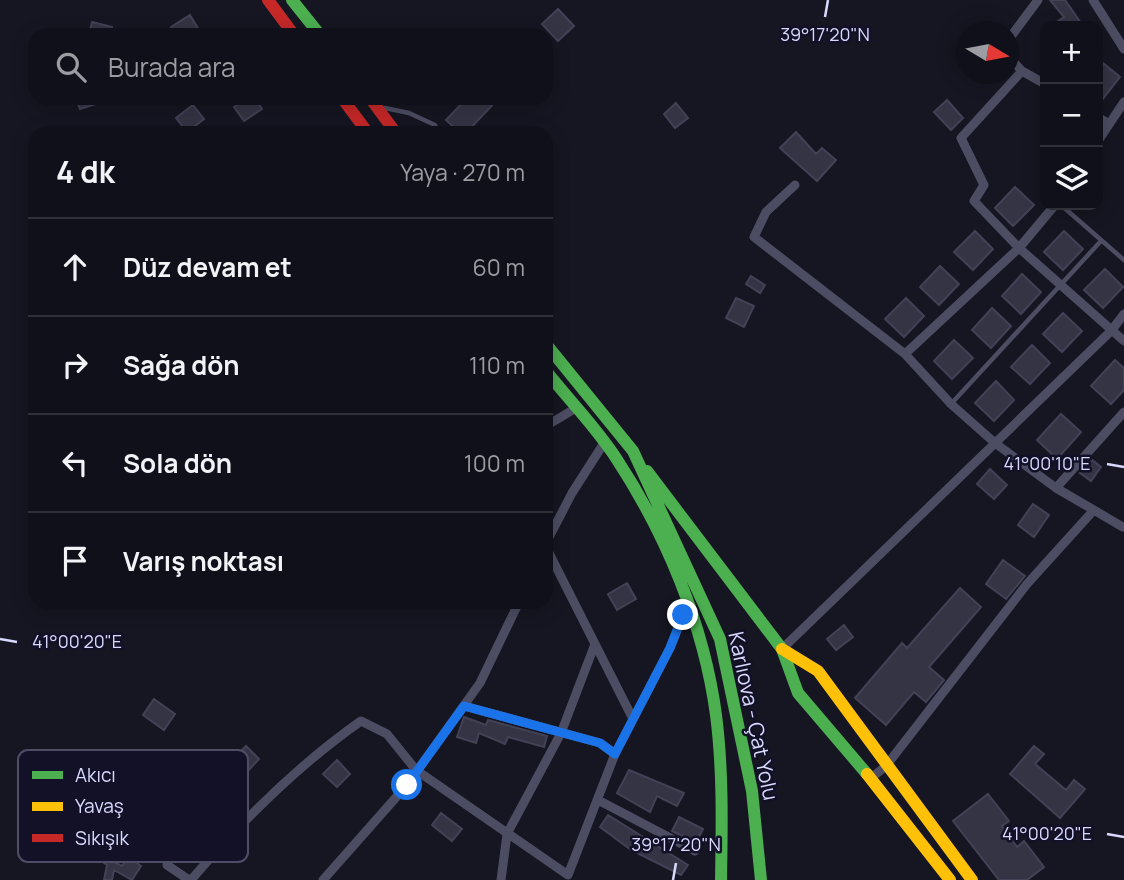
<!DOCTYPE html>
<html lang="tr">
<head>
<meta charset="utf-8">
<style>
  :root { --surface:#10101a; --page:#191923; --text:#f1f3f6; --muted:#9c9da2; --line:#303039 }
  body { margin:0; font-family:Manrope,sans-serif; background:var(--page); color:var(--text) }
  .controls { position:absolute; right:21px; top:21px; display:grid; overflow:hidden; border-radius:14px; box-shadow:0 4px 18px #0003 }
  .controls button { width:63px; height:63px; display:grid; place-items:center; padding:0; border:0; border-bottom:2px solid var(--line); background:var(--surface); color:var(--text); font:35px sans-serif }
  .compass { position:absolute; left:956px; top:21px; width:63px; height:63px; border-radius:50%; background:var(--surface); box-shadow:0 4px 18px #0003; rotate:100deg }
  .stop { position:absolute; width:21px; height:21px; margin:-16px; border:5px solid #1a73e8; border-radius:50%; background:#fff }
  .stop.end { background:#1a73e8; border-color:#fff; box-shadow:0 2px 7px #0008 }
  .list { margin:0; padding:0; list-style:none }
  h2 { display:flex; justify-content:space-between; align-items:center; height:91px; margin:0; padding:0 28px; font-size:30px }
  h2 small { font-size:23px; font-weight:400; color:var(--muted) }
  .list li { display:grid; grid-template-columns:46px 1fr auto; gap:21px; align-items:center; box-sizing:border-box; height:98px; padding:0 28px; border-top:2px solid var(--line) }
  .list b { display:block; font-size:26px; white-space:nowrap }
  .list em { font-size:23px; font-style:normal; color:var(--muted) }
  .icon { flex:none; width:38px; height:38px; fill:none; stroke:currentColor; stroke-width:2; stroke-linecap:round; stroke-linejoin:round }
  .map { position:relative; flex:none; width:1124px; height:880px; overflow:hidden }
  .search { position:absolute; background:var(--surface); box-shadow:0 4px 18px #0003; left:28px; top:28px; width:525px; height:77px; display:flex; align-items:center; gap:18px; box-sizing:border-box; padding:0 24px; border-radius:21px; color:var(--muted); font-size:26px }
  .panel { position:absolute; background:var(--surface); box-shadow:0 4px 18px #0003; left:28px; top:126px; width:525px; height:483px; border-radius:21px }
  .map>svg:first-child { display:block }
</style>
</head>
<body>
<div class="map">
<svg width="1124" height="880" viewBox="0 0 1124 880">
  <rect width="100%" height="100%" fill="#161622"/>
  <path fill="#353444" stroke="#434156" stroke-width="2" d="M1050,0H1065L1083,26H1051L1064,17Z
    M558,9L574,26L558,41L542,24Z
    M190,15L199,30L190,35H176L171,27Z
    M92,22L112,27L110,35H89Z
    M1103,63L1120,77L1098,105V69Z
    M76,98H108L109,100L80,109Z
    M248,98H255L262,109L244,121L234,107Z
    M467,98H499L466,133H460L446,120Z
    M947,100L963,118L951,130L934,112Z
    M676,103L688,118L675,128L664,114Z
    M193,105L204,119L187,132L176,118Z
    M796,132L816,154L822,148L836,160L817,181L780,148Z
    M1015,187L1034,205L1013,226L995,208Z
    M975,231L993,249L973,270L954,252Z
    M1064,231L1083,249L1063,270L1044,252Z
    M940,266L959,284L939,305L920,287Z
    M1105,269L1123,287L1103,308L1084,290Z
    M1022,274L1041,292L1021,314L1002,296Z
    M751,276L765,285L760,293L746,284Z
    M736,298L754,306L744,327L726,318Z
    M906,298L924,316L904,337L885,319Z
    M992,308L1011,326L991,348L972,330Z
    M1063,313L1082,331L1062,352L1043,334Z
    M954,340L973,358L952,379L934,361Z
    M1032,345L1050,363L1030,384L1011,367Z
    M1115,360L1124,368V390L1111,404L1091,386Z
    M996,381L1014,400L994,421L975,403Z
    M1061,414L1081,432L1057,459L1037,440Z
    M1091,459L1101,467L1091,481L1080,473Z
    M990,469L1007,485L994,499L977,484Z
    M1033,504L1049,515L1034,537L1018,525Z
    M1003,560L1025,576L1006,599L986,584Z
    M627,583L636,599L617,610L608,594Z
    M960,588L981,607L929,667L944,680L926,702L914,692L886,725L855,698L902,643L907,648Z
    M844,625L853,637L836,650L827,639Z
    M154,699L175,714L164,730L143,715Z
    M464,717L486,725L488,720L547,736L544,747L508,737L505,744L479,733L476,743L457,737Z
    M246,746L259,759L245,774L231,761Z
    M1034,746L1044,754L1035,764L1066,790L1074,780L1085,789L1060,818L1010,774Z
    M337,760L350,774L337,787L323,774Z
    M629,770L684,793L677,806L657,796L650,812L617,793Z
    M988,794L1009,821L1002,826L1017,847L1024,841L1044,867L1027,880H999L953,821Z
    M441,813L462,829L452,841L432,825Z
    M608,815L688,865L681,875L631,850L600,827Z
    M679,817L703,829L696,843L672,831Z
    M103,857L122,866L128,857L141,866L132,880L114,870L112,880H104L107,865L101,861Z"/>
  <g fill="none" stroke-linecap="round" stroke-linejoin="round">
    <path stroke="#4c4d62" stroke-width="4.5" d="M385,108L409,113L435,125L438,133
      M1061,205L1124,260
      M951,404L1100,242"/>
    <path stroke="#4c4d62" stroke-width="9" d="M1093,0L1124,49
      M1009,39L1038,0
      M1009,57L1022,71L961,138L984,185L974,201L1019,248L1124,341
      M1022,71L1045,84
      M1098,117L1109,124
      M1098,141L1124,102
      M795,185L766,212L754,237L905,354L951,404L995,443L1056,488L1123,527
      M905,354L1019,248L1055,205
      M546,426L576,408
      M1056,488L1124,412
      M546,543L572,493L604,443
      M546,547L633,719
      M782,649L1111,331L1124,314
      M464,706L600,743L615,754
      M871,778L886,766L1027,584L1093,511
      M598,800L695,851
      M167,865L189,880
      M191,880C241,822 298,765 361,721L387,734L416,770L568,875L615,754L670,648L687,605
      M323,880L407,785L480,683L519,602
      M501,880L507,834L561,733L595,644"/>
    <path stroke="#4caf50" stroke-width="12" d="M292,0L320,35
      M546,344L633,451L720,639L752,791L761,880
      M546,371C569,400 596,427 616,458C666,534 704,625 716,715C723,769 722,825 721,880
      M647,471L782,649L798,693L867,774"/>
    <path stroke="#ffc107" stroke-width="12" d="M782,649L818,671L972,880
      M867,774L950,880"/>
    <path stroke="#c62828" stroke-width="12" d="M268,0L294,35
      M342,98L368,133
      M370,98L396,133"/>
  </g>
  <g fill="none" stroke-linecap="round" stroke-linejoin="round">
    <path stroke="#1a73e8" stroke-width="9" d="M407,785L464,706L600,743L615,754L670,648L683,615"/>
  </g>
  <path fill="none" stroke="#d9d9fd" stroke-width="2.5" d="M825,17L828,0M1107,464L1124,467M0,639L17,642M1107,834L1124,837M673,880L676,863"/>
  <g text-anchor="middle" stroke-width="5" stroke-linejoin="round" paint-order="stroke">
    <g font-size="21" fill="#d9d9fd" stroke="#121127">
      <text transform="translate(753 716) rotate(78)" y="7">Karlıova - Çat Yolu</text>
    </g>
  </g>
  <rect x="18" y="750" width="230" height="112" rx="10" fill="#121127" stroke="#4e4d67" stroke-width="2"/>
  <rect x="32" y="771" width="31" height="8" fill="#4caf50"/>
  <rect x="32" y="802" width="31" height="9" fill="#ffc107"/>
  <rect x="32" y="834" width="31" height="8" fill="#c62828"/>
  <g font-size="19" fill="#d9d9fd">
    <text x="75" y="782">Akıcı</text>
    <text x="75" y="813">Yavaş</text>
    <text x="75" y="845">Sıkışık</text>
  </g>
  <g font-size="18" text-anchor="middle" fill="#d9d9fd" stroke="#121127" stroke-width="5" stroke-linejoin="round" paint-order="stroke">
    <text x="825" y="41">39°17'20"N</text>
    <text x="1047" y="470">41°00'10"E</text>
    <text x="77" y="648">41°00'20"E</text>
    <text x="1047" y="840">41°00'20"E</text>
    <text x="676" y="851">39°17'20"N</text>
  </g>
</svg>
<div class="controls">
<button>+</button>
<button>−</button>
<button><svg class="icon" aria-label="layers" viewBox="0 0 24 24"><path d="M12 4l9 5-9 5-9-5zM3 14l9 5 9-5"/></svg></button>
</div>
<svg class="compass" viewBox="-18 -18 36 36"><path d="M0-13l5 13h-10z" fill="#e53935"/><path d="M0 13l5-13h-10z" fill="#9c9da2"/></svg>
<div class="stop" style="left:407px;top:785px"></div>
<div class="stop end" style="left:683px;top:615px"></div>
<div class="search"><svg class="icon" aria-label="search" viewBox="0 0 24 24"><circle cx="10" cy="10" r="6"/><path d="M15 15l6 6"/></svg>Burada ara</div>
<section class="panel">
<h2>4 dk<small>Yaya · 270 m</small></h2>
<ul class="list">
<li><svg class="icon" aria-label="ahead" viewBox="0 0 24 24"><path d="M12 20V5M6 11l6-6 6 6"/></svg><div><b>Düz devam et</b></div><em>60 m</em></li>
<li><svg class="icon" aria-label="right" viewBox="0 0 24 24"><path d="M7 20v-9h11M14 6l5 5-5 5"/></svg><div><b>Sağa dön</b></div><em>110 m</em></li>
<li><svg class="icon" aria-label="left" viewBox="0 0 24 24"><path d="M17 20v-9H6M10 6l-5 5 5 5"/></svg><div><b>Sola dön</b></div><em>100 m</em></li>
<li><svg class="icon" aria-label="arrive" viewBox="0 0 24 24"><path d="M6 21V4h12l-3 4 3 4H6"/></svg><div><b>Varış noktası</b></div></li>
</ul>
</section>
</div>
</body>
</html>
